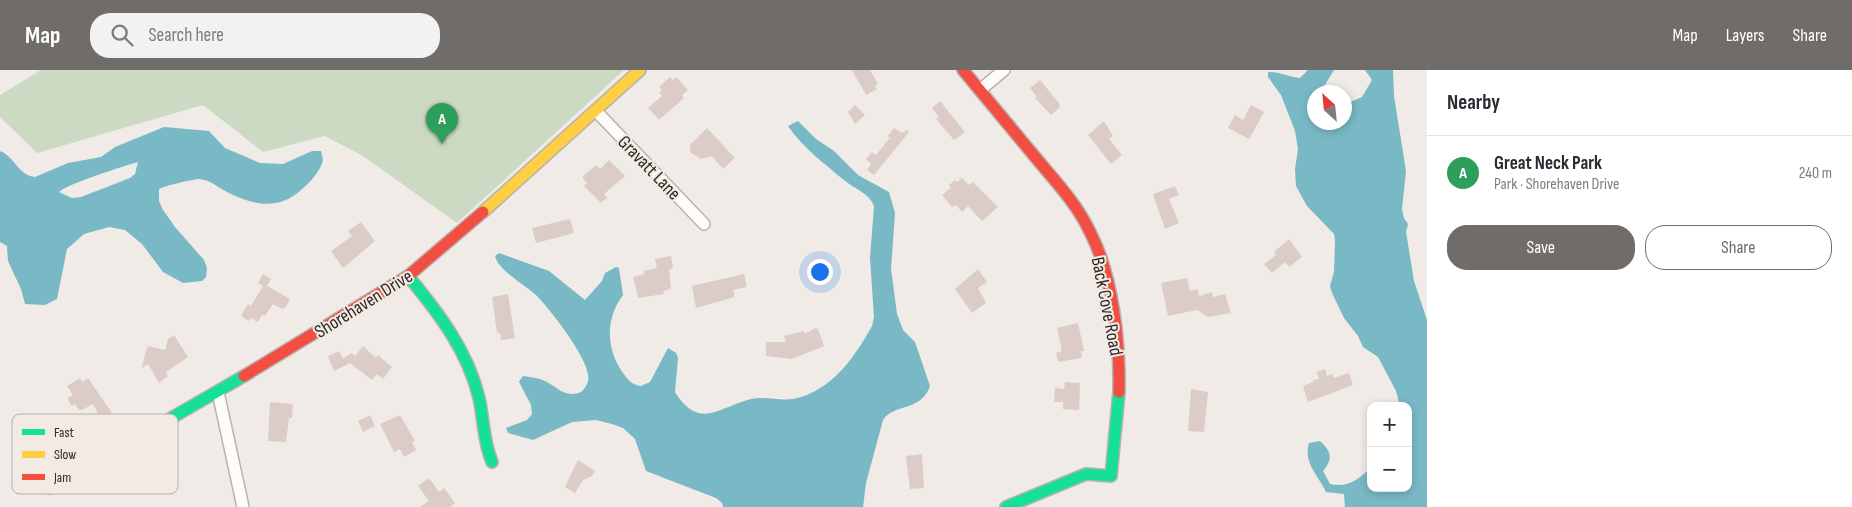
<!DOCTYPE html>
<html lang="en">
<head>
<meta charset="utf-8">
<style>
  :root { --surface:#fff; --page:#f2f2f3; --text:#2b2b33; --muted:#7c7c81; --line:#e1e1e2; --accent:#706c69 }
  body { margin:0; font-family:"Sofia Sans Condensed",sans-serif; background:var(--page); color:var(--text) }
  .controls { position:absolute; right:15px; bottom:15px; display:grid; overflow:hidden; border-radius:10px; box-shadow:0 2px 8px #0003 }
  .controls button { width:45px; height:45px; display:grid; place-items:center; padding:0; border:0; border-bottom:1px solid var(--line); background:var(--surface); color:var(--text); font:25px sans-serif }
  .compass { position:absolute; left:1307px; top:15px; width:45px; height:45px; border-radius:50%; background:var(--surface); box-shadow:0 2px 8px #0003; rotate:333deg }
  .you { position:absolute; left:819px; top:201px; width:18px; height:18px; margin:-12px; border:4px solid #fff; border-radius:50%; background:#1a73e8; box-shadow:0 0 0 8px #1a73e833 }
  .badge { display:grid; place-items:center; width:32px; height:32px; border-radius:50%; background:var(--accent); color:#fff; font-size:16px; font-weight:700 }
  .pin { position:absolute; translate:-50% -41px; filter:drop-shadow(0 1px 2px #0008) }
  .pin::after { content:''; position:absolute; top:26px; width:18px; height:15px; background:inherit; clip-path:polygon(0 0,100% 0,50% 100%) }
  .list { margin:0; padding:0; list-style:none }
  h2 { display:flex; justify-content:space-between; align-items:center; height:65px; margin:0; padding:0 20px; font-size:21px }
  h2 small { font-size:16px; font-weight:400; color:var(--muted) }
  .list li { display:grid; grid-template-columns:32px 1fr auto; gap:15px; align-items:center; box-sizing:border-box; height:75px; padding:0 20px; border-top:1px solid var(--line) }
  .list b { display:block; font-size:19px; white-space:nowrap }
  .list p { margin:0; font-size:16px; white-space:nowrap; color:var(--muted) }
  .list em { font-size:16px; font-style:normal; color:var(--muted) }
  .actions { display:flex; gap:10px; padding:15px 20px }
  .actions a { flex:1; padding:11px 0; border:1px solid var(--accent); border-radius:20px; text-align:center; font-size:18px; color:var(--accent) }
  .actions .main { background:var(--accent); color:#fff }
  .icon { flex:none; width:28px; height:28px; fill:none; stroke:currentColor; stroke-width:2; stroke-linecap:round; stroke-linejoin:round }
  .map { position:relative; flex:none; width:1427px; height:437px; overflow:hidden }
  header { display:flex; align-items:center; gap:30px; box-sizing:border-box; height:70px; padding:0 25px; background:var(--accent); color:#fff }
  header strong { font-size:24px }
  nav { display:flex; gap:28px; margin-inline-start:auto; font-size:18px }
  .search { width:350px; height:45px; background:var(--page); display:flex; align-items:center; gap:12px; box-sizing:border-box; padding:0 18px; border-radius:20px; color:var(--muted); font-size:19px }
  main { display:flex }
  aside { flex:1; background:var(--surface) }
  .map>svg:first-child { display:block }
</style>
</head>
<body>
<header>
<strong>Map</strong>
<div class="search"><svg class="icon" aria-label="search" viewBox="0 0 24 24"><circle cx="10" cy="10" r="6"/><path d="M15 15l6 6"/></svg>Search here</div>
<nav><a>Map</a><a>Layers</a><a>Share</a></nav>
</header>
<main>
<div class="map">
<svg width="1427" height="437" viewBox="0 0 1427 437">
  <rect width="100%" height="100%" fill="#f0ebe6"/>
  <path fill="#cddac3" d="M41,0H624L457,153L363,86L325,66L263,82L203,35L37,83L0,47V25Z"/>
  <path fill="#79b8c5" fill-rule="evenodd" d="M1308,0H1334L1322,20L1324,22H1314V52H1344L1345,34L1362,27L1372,10L1365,0H1393L1394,26L1406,101L1402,139L1404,148L1408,154L1406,162L1414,211L1427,250V437H1345L1344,424L1326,422C1318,405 1303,393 1309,373L1320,371C1332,382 1333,389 1323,401L1330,414C1348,418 1357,410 1371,398V418H1408V336H1400L1396,321L1378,287L1363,277L1358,266L1344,248L1332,223L1330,216L1334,202L1335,171L1334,164L1307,136L1296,116L1295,99L1298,79L1295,61L1281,25L1268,7V2C1278,1 1289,7 1300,8Z
    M798,51L816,69L834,81L858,105L889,122L895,143L891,199L897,244L903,260L915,272L930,316C921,342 894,333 883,350L866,413L863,437H723L722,433L716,428L646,401L635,369L623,358L612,354L596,350L572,352L533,370L508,363L506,358L527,350L532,344L531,335L519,312L523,306C530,307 538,308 545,311C554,315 561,324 572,324C581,324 585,320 588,311C593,293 549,238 536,225C525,215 498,200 495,186L499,183L549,201L585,230L602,211L605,203L616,197L619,198L623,225C605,249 606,279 623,303C628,310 632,315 641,316L650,312L668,278L676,283L678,288L675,322C699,361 719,337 751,329C764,326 780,331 793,329C832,321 854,288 872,256L874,247L870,188L874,136C869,123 855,119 845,111C825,94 803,78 788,56Z
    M164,57L209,61L225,78L260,93L283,94L312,81H321L323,90C320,102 310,112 301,120C278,141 253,135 227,122C217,117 211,110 199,109C194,109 164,116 159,119V131L163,140L175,157L204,190L207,198L206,207L202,211L183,213L163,202L142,174L125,160L109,157L84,164L67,179L57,229L45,235L25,234L21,219L8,191L7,176L0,172V81C15,87 19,106 35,107L68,93L101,87L115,77ZM138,92L135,104L130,108L81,127L72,128L59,122C67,114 124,96 138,92Z"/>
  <path fill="#dcccc8" d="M852,0H870L878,14L875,16L877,19L866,25Z
    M670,7L673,10L676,7L688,20L682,25L684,28L659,50L648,38L662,26L659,23L662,20L659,17Z
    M1040,10L1059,33L1060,37L1051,45L1035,28L1037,27L1030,18Z
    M940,31L965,62L954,70L936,49L939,47L932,38Z
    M855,35L865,45L855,54L848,42Z
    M1251,35L1264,42L1249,69L1228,58L1235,45L1243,50Z
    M1104,51L1113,66L1109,69L1122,85L1111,94L1088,65Z
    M707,58L735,88L723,99L712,86L701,89L690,82V75Z
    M894,58L902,63L907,60L909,62L874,105L867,100L871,94L866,89L872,82L876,85L889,69L891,71L888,66Z
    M609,90L625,106L604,124L607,128L601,133L584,116L587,113L582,107L596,95L600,99Z
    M962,108L969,115L973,112L998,137L982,151L968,136L962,142L956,135L952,137L942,125L951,118L949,115L955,110L957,112Z
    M1175,116L1179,125L1169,129L1179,153L1165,159L1153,124Z
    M570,149L574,163L536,173L532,158Z
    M361,152L375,171L343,198L331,181L352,166L348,161Z
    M1289,169L1302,187L1289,197L1285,192L1272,203L1264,194L1276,185L1274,182Z
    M671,186L673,198L669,200L671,219L663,221L664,224L638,228L633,207L644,204V201L657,198L655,189Z
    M978,199L987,212L978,218L986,233L972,243L955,219Z
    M263,204L271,209L267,216L290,229L286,237L282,239L273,234L265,246L262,245L258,252L251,248L249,251L241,246L248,234L251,236L263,216L258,213Z
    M744,204L747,217L733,220L735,227L696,238L692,216Z
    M1187,208L1190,221L1198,219L1199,226L1212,222L1213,227L1225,224L1231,243L1208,247L1197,240L1168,246L1161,213Z
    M508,224L515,268L501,270L500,263H497L492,227Z
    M1078,253L1084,281H1081L1082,288L1058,292L1056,283L1062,281L1057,258Z
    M815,258L818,259L824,276L792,289L766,286V272H786L784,266L804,261L805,264Z
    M174,265L188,287L166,302L168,306L159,313L148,294L142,298L145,284L148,276L165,280L168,269Z
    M363,276L376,288L378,285L392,297L383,309L377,304L372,310L350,293L334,301L328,286L339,281L343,289L351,283L355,286Z
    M1325,299L1327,306L1332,304L1334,308L1349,303L1353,315L1308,332L1303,316L1313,312V310L1319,309L1317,302Z
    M80,308L82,312L88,308L112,343L101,350L93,334L82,340H79L75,334L72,336L67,328L73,325L67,316Z
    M1065,312L1080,313L1079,340L1063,339V332H1054L1055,318L1064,319Z
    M1191,319L1208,322L1204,362L1188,361Z
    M270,332L293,334L292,348H289L286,372L268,371Z
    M370,345L375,356L363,362L358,351Z
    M400,345L415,371L412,372L416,380L404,387L400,379L394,382L380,354Z
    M922,384L924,418L910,419L906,386Z
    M578,390L595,401L592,406L583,410L575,423L565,417Z
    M429,408L439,422L444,418L455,433L450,437H420L429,431L418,416Z"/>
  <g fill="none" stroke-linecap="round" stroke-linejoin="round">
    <g stroke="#b6b2af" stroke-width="14">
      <path id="street" d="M980,20L1004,0
        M596,41L704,154
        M218,322L243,437"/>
    </g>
    <g stroke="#b6b2af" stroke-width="14">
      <path id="fast" d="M408,206C438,242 468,281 479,328C484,350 483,371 492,392
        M50,418L244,306
        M1006,437L1086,404L1111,406L1119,322"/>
    </g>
    <g stroke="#b6b2af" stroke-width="14">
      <path id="slow" d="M483,142L640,0"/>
    </g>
    <g stroke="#b6b2af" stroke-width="14">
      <path id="jam" d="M963,0C987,29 1012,59 1036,88C1056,112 1077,134 1090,162C1113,206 1120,273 1119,322
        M244,306L408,206L483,142"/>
    </g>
    <use href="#street" stroke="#fdfcfb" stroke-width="11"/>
    <use href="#fast" stroke="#16e098" stroke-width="11"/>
    <use href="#slow" stroke="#ffcf43" stroke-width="11"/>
    <use href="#jam" stroke="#f24e42" stroke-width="11"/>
  </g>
  <g text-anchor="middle" stroke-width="4" stroke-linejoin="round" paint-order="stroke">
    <g font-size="19" fill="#2b2825" stroke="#f3ebe3">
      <text transform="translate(650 97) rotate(46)" y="7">Gravatt Lane</text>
      <text transform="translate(363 233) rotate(-32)" y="7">Shorehaven Drive</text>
      <text transform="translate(1108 236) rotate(79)" y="7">Back Cove Road</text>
    </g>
  </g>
  <rect x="12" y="344" width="166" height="80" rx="8" fill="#f3ebe3" stroke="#b7b0aa" stroke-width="1"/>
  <rect x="22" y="359" width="23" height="6" fill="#16e098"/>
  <rect x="22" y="381" width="23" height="7" fill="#ffcf43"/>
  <rect x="22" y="404" width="23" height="6" fill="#f24e42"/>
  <g font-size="14" fill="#2b2825">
    <text x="54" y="367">Fast</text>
    <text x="54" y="389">Slow</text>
    <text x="54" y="412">Jam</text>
  </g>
</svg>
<div class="controls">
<button>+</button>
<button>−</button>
</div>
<svg class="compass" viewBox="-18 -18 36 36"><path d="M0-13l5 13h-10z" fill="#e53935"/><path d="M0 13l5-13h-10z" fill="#7c7c81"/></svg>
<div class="you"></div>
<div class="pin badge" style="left:442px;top:74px;background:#2e9e5b">A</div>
</div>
<aside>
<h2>Nearby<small></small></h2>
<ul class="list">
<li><span class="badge" style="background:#2e9e5b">A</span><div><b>Great Neck Park</b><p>Park · Shorehaven Drive</p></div><em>240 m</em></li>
</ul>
<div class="actions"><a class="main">Save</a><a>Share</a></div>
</aside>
</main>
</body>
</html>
